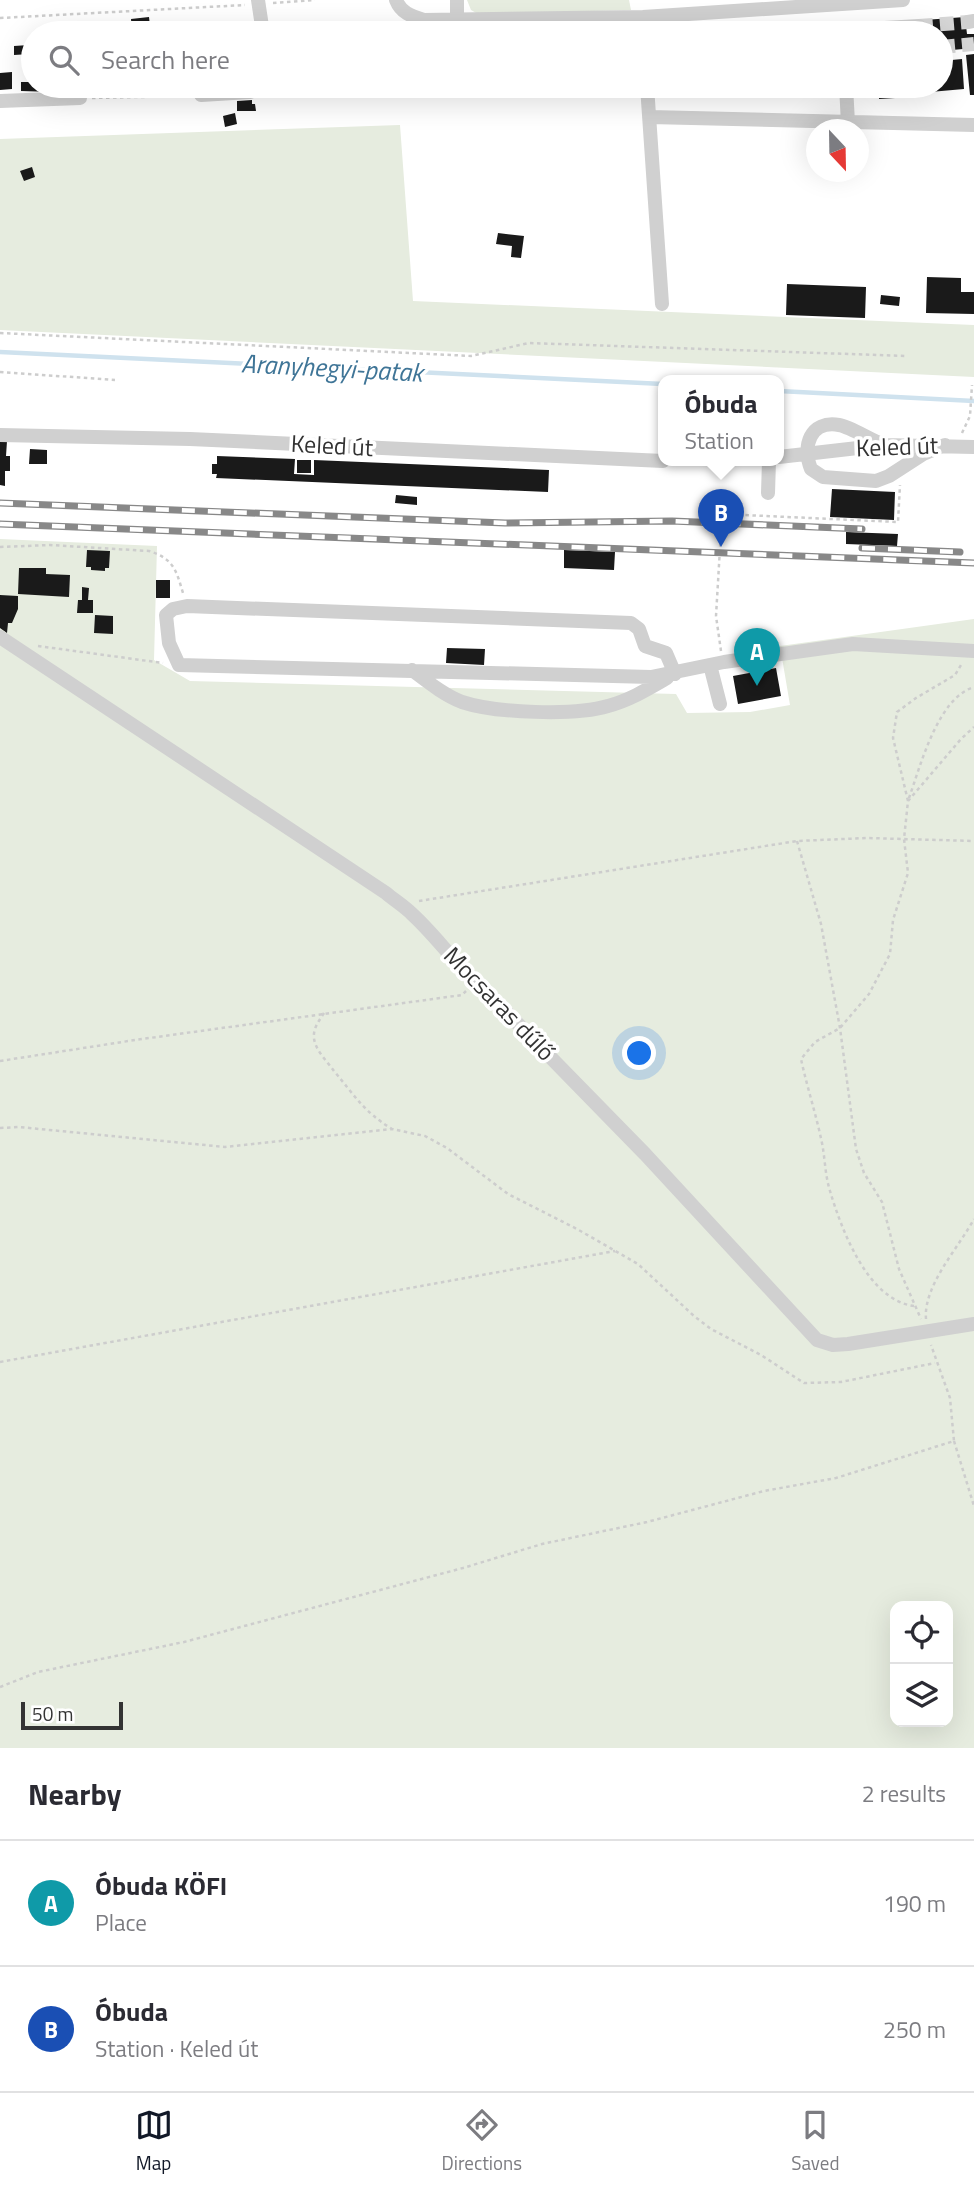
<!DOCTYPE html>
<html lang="en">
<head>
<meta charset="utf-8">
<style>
  :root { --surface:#fff; --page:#f2f2f3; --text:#2b2b33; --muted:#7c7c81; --line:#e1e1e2; --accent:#111827 }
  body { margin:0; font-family:"Titillium Web",sans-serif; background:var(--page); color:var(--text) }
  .controls { position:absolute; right:21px; bottom:21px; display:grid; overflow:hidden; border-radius:14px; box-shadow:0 7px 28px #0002 }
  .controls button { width:63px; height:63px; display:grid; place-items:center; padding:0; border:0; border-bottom:2px solid var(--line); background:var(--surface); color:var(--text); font:35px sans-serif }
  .compass { position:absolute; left:806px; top:119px; width:63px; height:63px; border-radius:50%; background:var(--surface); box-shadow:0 7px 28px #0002; rotate:158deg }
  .scale { position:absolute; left:21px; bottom:18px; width:102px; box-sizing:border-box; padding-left:7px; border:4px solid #333; border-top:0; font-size:19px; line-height:24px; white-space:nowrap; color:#333; -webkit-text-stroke:5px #fff; paint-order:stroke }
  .you { position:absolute; left:640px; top:1054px; width:24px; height:24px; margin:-18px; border:5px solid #fff; border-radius:50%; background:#1a73e8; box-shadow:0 0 0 10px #1a73e833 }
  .badge { display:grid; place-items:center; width:46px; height:46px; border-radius:50%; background:var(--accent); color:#fff; font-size:23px; font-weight:700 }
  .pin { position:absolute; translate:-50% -58px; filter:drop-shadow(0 2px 4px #0008) }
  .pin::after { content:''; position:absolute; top:37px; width:24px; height:21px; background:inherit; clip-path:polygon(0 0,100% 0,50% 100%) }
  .popup { position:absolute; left:658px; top:375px; width:126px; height:91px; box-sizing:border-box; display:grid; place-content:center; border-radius:14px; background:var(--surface); filter:drop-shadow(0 2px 5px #0005); font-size:23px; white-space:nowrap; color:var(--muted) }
  .popup b { font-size:26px; color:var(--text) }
  .popup::after { content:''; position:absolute; left:50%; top:100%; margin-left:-14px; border:14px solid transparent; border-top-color:var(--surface) }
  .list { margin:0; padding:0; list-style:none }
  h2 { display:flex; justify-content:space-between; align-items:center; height:91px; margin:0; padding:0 28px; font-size:30px }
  h2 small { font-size:23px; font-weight:400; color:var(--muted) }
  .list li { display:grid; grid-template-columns:46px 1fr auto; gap:21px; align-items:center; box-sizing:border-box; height:126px; padding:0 28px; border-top:2px solid var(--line) }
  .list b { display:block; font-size:26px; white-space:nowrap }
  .list p { margin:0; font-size:23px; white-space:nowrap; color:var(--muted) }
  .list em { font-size:23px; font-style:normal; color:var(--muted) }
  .icon { flex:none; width:38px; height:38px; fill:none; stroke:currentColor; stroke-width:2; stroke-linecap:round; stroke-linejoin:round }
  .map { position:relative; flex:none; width:974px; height:1748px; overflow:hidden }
  .search { position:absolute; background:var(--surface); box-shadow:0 7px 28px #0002; left:21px; right:21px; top:21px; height:77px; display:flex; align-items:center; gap:18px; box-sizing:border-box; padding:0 24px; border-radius:38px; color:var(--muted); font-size:26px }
  .sheet { height:343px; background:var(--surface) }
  nav { display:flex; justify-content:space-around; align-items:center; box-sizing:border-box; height:98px; border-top:2px solid var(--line); background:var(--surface); font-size:19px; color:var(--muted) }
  nav a { display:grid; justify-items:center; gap:4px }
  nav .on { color:var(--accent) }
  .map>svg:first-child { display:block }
</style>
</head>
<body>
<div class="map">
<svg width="974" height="1748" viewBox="0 0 974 1748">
  <rect width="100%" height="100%" fill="#fff"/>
  <path fill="#e6ecdf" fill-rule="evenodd" d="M467,0H629L631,10L478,14L471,10Z
    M400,125L413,301L974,325V377L0,330V139Z
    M0,539L157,546L154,660L190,681L676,694L687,713L750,712L790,705L780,646L974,619V1748H0ZM895,1606H948V1722H895Z"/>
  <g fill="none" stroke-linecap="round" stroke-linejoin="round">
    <path stroke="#cfe2ee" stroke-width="4.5" d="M0,352L663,384
      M779,391L974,401"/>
  </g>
  <path fill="#1a1a1a" d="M149,17L150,26L163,25L164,33H132L131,19Z
    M965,17L967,34H974V48L941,51V33H925L924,20Z
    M29,45L30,54L14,55V46Z
    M974,54V95H970L966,55Z
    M962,59L964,89L930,92L929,86H941V61Z
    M12,72V89L0,90V73Z
    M21,82H33V86H53V92L21,91Z
    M734,86H807V90L747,93L748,96H735Z
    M895,86V98L879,99V87Z
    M252,100V104H255L256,111H237V101Z
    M235,113L237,124L225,127L223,116Z
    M32,167L35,177L24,181L20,171Z
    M498,233L524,236L521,258L511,257L512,246L496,244Z
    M927,277L961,278V292H974V314L926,313Z
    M787,284L866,287L865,318L786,315Z
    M881,295L900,297L899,306L880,304Z
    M0,441H7L6,456H10V471H5V486L0,485Z
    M30,449L47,450V464H29Z
    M217,456L295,459L294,474L314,475V460L549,470L548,492L216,478L217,474H212V464H217Z
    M297,460H311V473H297Z
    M832,489L895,492L894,520L830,517Z
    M396,495L417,497V505L395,503Z
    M846,532L898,534L897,546L846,544Z
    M87,550L110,551L109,568H105V571L91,570V567H86Z
    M564,550L615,552L614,570L564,568Z
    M19,568H46V574L70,575L69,597L18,594Z
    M156,580H170V598H156Z
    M82,587L89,588L88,600H93V613H77L78,600H82Z
    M0,595L18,596V609L12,623H8L7,633L0,628Z
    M95,615L113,616V634L94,633Z
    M447,648L485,649L484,665L446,663Z
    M776,668L781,696L738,704L733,676Z"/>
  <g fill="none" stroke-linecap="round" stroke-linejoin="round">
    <path stroke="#d6d6d6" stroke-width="14" stroke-dasharray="14 7" stroke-linecap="butt" d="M919,26L968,22
      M941,47L974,44"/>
    <path stroke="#cdcdcd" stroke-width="2.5" stroke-dasharray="3.5 3.5" stroke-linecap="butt" d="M273,3L315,0
      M0,18L245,5
      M92,98L187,96
      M0,333L471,356L529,343L907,356
      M0,372L115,380
      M962,433L970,416L972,385
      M722,514L723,491
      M0,547L50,545L149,551C174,559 176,570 183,593
      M38,646L163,663
      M721,651L716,616L722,514L898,522L900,485
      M909,798C921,764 938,698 974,687
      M908,801L893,738L897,712L916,698L955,675L961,665
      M797,841L821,924L840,1028L856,1149L864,1173L882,1202L899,1269L921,1319
      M419,901L797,841L867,838L974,841
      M324,1013C319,1021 313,1028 314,1038C315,1050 327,1061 334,1071C355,1096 363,1111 392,1129
      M0,1061L135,1040L462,995L466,991
      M0,1128L19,1127L225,1147L392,1129L425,1136L447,1148L508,1194L577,1229L638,1264L694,1316L711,1329L761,1355L804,1383L841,1382L935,1363
      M914,1306C868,1300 842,1231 830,1191C825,1175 825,1158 822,1143C816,1114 807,1087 801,1059L815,1042L840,1028L869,994L890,954L893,920L908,873L904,839L908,801L961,739L974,727
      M926,1319C923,1286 959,1247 974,1219
      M0,1362L615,1251
      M954,1441L974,1506
      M0,1687L38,1672L184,1642L463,1568L542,1544L647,1522L764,1491L836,1478L954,1441L950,1398L931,1345"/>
    <path stroke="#d0d0d0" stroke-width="14" d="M258,0L263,33
      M396,0C401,13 411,16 424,20L643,17L903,0
      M457,0V20
      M968,22L974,21
      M798,33L919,26
      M647,86L662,304
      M846,86L848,123
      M201,95L250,92L261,86
      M0,101L80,98
      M650,117L974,125
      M0,435L190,439L663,461
      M884,445C870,440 851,427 839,425C810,420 802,446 811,469L823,477L876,481L889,476L923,454L945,445
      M779,457L884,445L974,447
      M768,493L769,461
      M0,637L386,893C394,900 404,906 412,914C435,935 452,960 476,981L645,1154L817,1340L833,1345L848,1344L974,1324
      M710,665L720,704
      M412,670C428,682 444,695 462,702C495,713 575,716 608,706C630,700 648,689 667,678
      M675,674L666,653L645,646L639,629L631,623L187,606L173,609L166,615L169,643L179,665L651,677L724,662L853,644L974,651"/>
    <g stroke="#888" stroke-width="7">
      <path id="rail" d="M0,503L505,523L672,521L862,529
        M0,524L974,563
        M862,548L960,552"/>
    </g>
    <use href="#rail" stroke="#fff" stroke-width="4.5" stroke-dasharray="13" stroke-linecap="butt"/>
  </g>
  <g text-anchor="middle" stroke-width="7" stroke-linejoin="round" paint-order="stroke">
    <g font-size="24" fill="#333" stroke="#fff">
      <text transform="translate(332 446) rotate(3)" y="8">Keled út</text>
      <text transform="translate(897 447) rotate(-2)" y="8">Keled út</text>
      <text transform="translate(499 1004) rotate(46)" y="8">Mocsaras dűlő</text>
    </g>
    <g font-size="26" font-style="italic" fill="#3f7597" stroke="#fff">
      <text transform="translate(332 368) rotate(3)" y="9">Aranyhegyi-patak</text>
    </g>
  </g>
</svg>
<div class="controls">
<button><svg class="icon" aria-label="locate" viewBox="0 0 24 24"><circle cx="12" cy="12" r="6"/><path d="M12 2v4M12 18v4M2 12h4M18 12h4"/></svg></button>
<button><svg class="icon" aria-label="layers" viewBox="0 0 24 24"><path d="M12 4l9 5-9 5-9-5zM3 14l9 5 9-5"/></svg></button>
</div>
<svg class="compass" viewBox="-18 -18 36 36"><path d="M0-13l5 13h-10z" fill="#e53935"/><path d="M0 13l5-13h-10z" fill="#7c7c81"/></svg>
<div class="scale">50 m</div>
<div class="you"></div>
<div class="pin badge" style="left:757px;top:686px;background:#0f9aa8">A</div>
<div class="pin badge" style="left:721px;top:547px;background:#1a4fb4">B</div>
<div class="popup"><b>Óbuda</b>Station</div>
<div class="search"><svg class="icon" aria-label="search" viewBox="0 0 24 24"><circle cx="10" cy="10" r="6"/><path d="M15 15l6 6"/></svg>Search here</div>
</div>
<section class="sheet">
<h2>Nearby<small>2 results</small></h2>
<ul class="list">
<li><span class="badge" style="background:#0f9aa8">A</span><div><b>Óbuda KÖFI</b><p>Place</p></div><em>190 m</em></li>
<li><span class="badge" style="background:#1a4fb4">B</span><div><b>Óbuda</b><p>Station · Keled út</p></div><em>250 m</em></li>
</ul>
</section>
<nav>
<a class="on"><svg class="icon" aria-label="map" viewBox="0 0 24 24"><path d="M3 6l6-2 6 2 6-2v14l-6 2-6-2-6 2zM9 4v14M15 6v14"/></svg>Map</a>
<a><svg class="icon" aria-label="directions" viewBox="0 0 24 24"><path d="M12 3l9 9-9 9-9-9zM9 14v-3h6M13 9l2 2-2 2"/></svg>Directions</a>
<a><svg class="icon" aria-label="saved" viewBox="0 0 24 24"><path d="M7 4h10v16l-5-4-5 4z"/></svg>Saved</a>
</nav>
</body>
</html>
